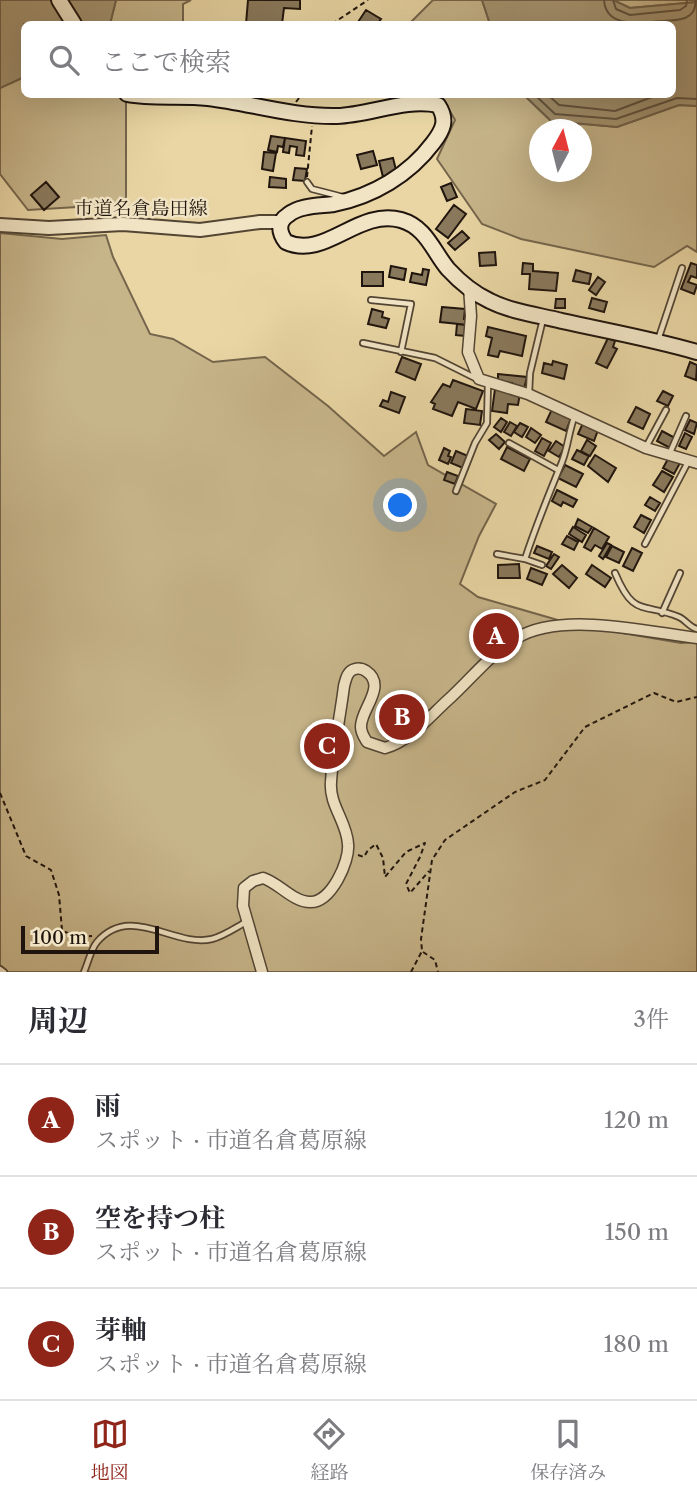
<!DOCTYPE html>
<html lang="ja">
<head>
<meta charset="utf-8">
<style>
  :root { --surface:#fff; --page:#f7f7f7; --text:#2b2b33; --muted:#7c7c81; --line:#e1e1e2; --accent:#8f2418 }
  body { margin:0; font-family:"Libre Caslon Text","Noto Serif JP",serif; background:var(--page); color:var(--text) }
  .compass { position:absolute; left:529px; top:119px; width:63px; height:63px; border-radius:50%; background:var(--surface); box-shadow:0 7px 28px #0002; rotate:7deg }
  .scale { position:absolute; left:21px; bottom:18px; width:138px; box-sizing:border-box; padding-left:7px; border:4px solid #20150e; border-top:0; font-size:19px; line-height:24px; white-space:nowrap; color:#20150e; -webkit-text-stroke:5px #f1e4c4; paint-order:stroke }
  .you { position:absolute; left:401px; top:506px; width:24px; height:24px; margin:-18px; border:5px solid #fff; border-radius:50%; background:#1a73e8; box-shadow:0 0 0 10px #1a73e833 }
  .badge { display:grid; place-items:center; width:46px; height:46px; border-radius:50%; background:var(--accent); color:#fff; font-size:23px; font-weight:700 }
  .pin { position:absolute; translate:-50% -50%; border:4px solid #fff; box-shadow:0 2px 7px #0006 }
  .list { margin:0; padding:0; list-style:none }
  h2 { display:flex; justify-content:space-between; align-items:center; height:91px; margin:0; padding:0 28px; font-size:30px }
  h2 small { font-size:23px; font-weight:400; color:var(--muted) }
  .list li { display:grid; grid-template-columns:46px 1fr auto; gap:21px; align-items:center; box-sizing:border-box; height:112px; padding:0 28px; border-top:2px solid var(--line) }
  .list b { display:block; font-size:26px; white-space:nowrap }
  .list p { margin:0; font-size:23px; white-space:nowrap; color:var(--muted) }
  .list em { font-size:23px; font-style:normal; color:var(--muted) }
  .icon { flex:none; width:38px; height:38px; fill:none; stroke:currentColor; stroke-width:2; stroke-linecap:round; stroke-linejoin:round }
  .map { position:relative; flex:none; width:697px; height:972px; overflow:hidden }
  .search { position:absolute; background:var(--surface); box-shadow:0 7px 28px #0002; left:21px; right:21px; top:21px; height:77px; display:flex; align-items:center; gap:18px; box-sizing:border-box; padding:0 24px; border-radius:10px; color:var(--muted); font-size:26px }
  .sheet { height:427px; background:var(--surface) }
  nav { display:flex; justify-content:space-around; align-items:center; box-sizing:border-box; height:98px; border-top:2px solid var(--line); background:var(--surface); font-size:19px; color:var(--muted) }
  nav a { display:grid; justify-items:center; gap:4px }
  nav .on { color:var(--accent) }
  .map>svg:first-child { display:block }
</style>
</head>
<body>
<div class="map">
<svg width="697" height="972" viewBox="0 0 697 972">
  <rect width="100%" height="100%" fill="#e9d6a4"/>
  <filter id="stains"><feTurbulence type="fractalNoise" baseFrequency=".00286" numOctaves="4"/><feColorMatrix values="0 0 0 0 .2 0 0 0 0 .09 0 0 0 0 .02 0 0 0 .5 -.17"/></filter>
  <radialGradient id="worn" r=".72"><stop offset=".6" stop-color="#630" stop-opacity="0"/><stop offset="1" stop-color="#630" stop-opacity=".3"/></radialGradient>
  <path fill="#c7b58a" stroke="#74654c" stroke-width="2" fill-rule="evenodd" d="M116,0H191L183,4V24H110Z
    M433,0H482L490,24H409Z
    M613,0H697V2L630,8Z
    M24,77V94L126,95V204L28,210L0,174V88Z
    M438,95H524L551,121L617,127L679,105L697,106V252L687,246L654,267L521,239L482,224L437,159L455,120L442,97ZM540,130H582V172H540Z
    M0,233L62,239L106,235L113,257L150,334L173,339L213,362L265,357L328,406L384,456L416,432L428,465L496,504L479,536L460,584L478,597L575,625L681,643L697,642V972H0Z"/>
  <path fill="#a59471" stroke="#706149" stroke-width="2" d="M0,0H116L110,24H24V77L0,88Z
    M482,0H613L630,8L697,2V106L679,105L617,127L551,121L524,95L672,94V24H490Z"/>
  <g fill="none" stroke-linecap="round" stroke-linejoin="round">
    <path stroke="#625440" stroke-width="2" d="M604,0C606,30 643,22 663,21C672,20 683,21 690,15C695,11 695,6 696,0
      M613,0L616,9L630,15L680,10L686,6L687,0
      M534,94L555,114L616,119L677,98L697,99
      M547,94L559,105L615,111L660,94"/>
  </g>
  <path fill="#89795c" stroke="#20150e" stroke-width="2" d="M248,0H300V9L284,8L282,24H246Z
    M366,10L381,19L377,24H362L358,22Z
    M271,136L285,138L283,147L278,146L277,152L268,150Z
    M285,138L306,141L304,156L296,155L297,147L290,146L289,153L283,152Z
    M373,151L377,165L361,169L357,155Z
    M264,152L276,153L273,171L262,169Z
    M393,158L397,174L383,177L379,161Z
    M295,168L307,169L305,181L293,180Z
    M270,177L286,179V188L269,187Z
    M46,182L59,197L44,210L31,195Z
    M451,183L457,197L447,201L441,187Z
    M454,205L466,214L448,238L436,229Z
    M462,231L469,238L455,250L448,243Z
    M495,252L496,265L480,266L479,253Z
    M523,263L533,264V271L558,273L556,291L529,289L530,274H522Z
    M691,263L697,265V278L691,276L688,282L697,285L694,294L681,289Z
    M391,266L406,269L404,280L389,277Z
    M423,269L429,270L426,285L410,282L412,273L422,275Z
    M576,270L591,274L589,284L573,281Z
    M362,272H383V286H362Z
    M598,277L605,282L596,295L589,290Z
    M592,298L607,302L604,312L589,308Z
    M556,299H565V308H555Z
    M442,307L465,309L464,319H469L468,325L440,322Z
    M372,309L383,312L382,317L389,319L386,328L368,324Z
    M457,324L466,325L465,336L456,335Z
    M488,327L526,336L522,356L500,351L498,357L488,355L492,338L486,336Z
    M608,338L615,341L613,347L617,349L607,368L596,363Z
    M402,357L421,364L415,380L396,372Z
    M553,361L567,365L564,379L542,373L544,363L552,365Z
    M690,362L697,365L696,380L685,376Z
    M498,374L527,377L524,389L511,386L512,383L498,382Z
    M453,380L483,391L476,409L458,402L452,416L433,409L435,404L431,402L443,384L450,387Z
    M495,389L520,393L518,405L508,404L507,413L492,411Z
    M663,391L673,396L668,406L657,401Z
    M391,392L405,397L399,413L380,406L383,400L388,402Z
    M553,407L572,416L566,431L546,422Z
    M636,407L650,414L643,429L628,422Z
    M466,409L482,411L480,425L464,423Z
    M501,418L507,422L501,432L494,427Z
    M690,420L697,423L694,434L685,430Z
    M510,422L517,426L511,436L504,432Z
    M520,423L528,427L522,437L514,432Z
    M583,423L598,430L594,441L578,434Z
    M531,428L541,435L535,443L526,437Z
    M662,431L675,438L670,448L657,441Z
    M685,433L692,437L686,449L679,446Z
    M496,434L505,442L499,449L489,440Z
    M542,438L551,443L544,456L535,451Z
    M587,440L596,446L590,456L581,451Z
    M556,441L565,447L559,457L549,451Z
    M507,447L530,459L524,471L501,459Z
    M444,448L450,451L448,456L451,457L448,464L439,460Z
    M577,450L589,456L584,465L572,459Z
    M456,451L468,456L463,468L451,463Z
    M595,455L616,468L608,482L588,466Z
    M669,457L680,463L674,474L663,468Z
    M565,465L583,474L576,487L558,478Z
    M662,471L673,477L664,492L653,485Z
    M447,472L458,476L455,484L444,480Z
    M557,490L577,500L573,507L563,502L561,506L552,501Z
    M650,497L660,503L655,511L645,505Z
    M641,515L651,520L644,533L634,527Z
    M578,519L592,527L588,533L575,526Z
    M573,527L586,535L582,542L569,534Z
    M594,528L609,537L602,549L595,545L591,551L584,547Z
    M567,536L578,542L574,550L562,544Z
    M607,543L611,545L603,559L599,556Z
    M537,546L552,552L549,559L534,553Z
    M612,546L624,552L619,563L606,557Z
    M632,548L642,553L633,571L623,566Z
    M554,554L559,557L551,569L546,566Z
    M519,564L520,578H498V565Z
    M562,565L577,578L569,588L553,574Z
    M592,565L611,578L605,587L586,574Z
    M531,568L547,574L542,585L527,579Z"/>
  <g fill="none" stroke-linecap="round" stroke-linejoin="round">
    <g stroke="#524534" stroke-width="8">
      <path id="service" d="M307,182L312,189L343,197
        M371,300L411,304L401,352
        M658,340L682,268
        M363,343L435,358L475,378
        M529,393L530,373L543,319
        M509,443L558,470
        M646,447L666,410
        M669,455L686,416
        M456,491L475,443L487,423L488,383
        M645,544L688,462
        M497,554L525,559C536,525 549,494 562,462C568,447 569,430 575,415
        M525,559L542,565
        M615,573C634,618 642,602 679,617C686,620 689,627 697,629
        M662,613L680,573
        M0,969L4,972
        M84,972C88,963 91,949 97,942C131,903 174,948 212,939C224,936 235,928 246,922"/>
    </g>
    <g stroke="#524534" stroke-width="13">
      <path id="minor" d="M469,287L471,316L468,352L479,379L528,394L646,448L697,463
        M262,972L243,906L244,888L253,881L263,878C279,883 293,902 310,902C331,903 350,861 348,844C347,822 329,805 331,782C333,750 340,718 344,686C346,679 347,671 355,669C359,668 363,669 366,671C388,686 360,710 361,727C361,733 364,737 367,742L385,748C410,741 430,716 449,699C471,679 490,654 517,638C561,611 647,632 697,638"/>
    </g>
    <g stroke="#524534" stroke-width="16">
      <path id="tertiary" d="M0,225L49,228L123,224L200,230L260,222H281"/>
    </g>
    <g stroke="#20150e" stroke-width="18">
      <path id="secondary" d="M59,0L74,24
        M127,94C153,99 181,95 208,98C250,103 293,117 337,116C370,115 405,98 438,105C448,120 443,130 433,143C409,175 373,196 334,204C320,206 300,205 288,215C277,222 279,233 286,242C325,260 358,208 401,220C426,227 433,251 448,269C459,281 475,294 490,301C512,312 538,315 562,321C607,331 652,339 697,352"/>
    </g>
    <path stroke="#20150e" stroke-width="2" stroke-dasharray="5 3.5" stroke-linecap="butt" d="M332,24L368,0
      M296,102L302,94
      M307,177L312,126
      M0,793L26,856L51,870L59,895L62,930L75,937L92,936
      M358,855L364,857L368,850L376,844L383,858L385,877L406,852L425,843L420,857L406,884L410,893L429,871
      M423,952L435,960L438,972
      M411,972L422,951L421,939L432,860L445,840L515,792L545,780L585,727L654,693L676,702L697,697"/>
    <use href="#service" stroke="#f1e4c4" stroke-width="4.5"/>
    <use href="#minor" stroke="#f1e4c4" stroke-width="10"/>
    <use href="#tertiary" stroke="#f1e4c4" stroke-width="12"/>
    <use href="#secondary" stroke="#f1e4c4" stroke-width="14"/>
  </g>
  <g text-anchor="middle" stroke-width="5" stroke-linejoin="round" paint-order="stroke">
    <g font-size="19" fill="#20150e" stroke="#f1e4c4">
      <text x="141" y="215">市道名倉島田線</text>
    </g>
  </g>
  <rect width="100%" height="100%" filter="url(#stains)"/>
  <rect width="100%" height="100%" fill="url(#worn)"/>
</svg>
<svg class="compass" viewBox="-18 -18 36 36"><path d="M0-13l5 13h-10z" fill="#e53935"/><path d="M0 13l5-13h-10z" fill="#7c7c81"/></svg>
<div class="scale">100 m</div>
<div class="you"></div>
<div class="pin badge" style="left:496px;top:636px">A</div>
<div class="pin badge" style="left:402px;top:717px">B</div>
<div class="pin badge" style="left:327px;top:746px">C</div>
<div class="search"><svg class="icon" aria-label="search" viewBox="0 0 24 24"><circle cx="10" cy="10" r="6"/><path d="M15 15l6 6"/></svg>ここで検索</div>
</div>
<section class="sheet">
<h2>周辺<small>3件</small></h2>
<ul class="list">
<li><span class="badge">A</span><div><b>雨</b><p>スポット · 市道名倉葛原線</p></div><em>120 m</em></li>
<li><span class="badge">B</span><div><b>空を持つ柱</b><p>スポット · 市道名倉葛原線</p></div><em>150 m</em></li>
<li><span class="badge">C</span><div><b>芽軸</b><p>スポット · 市道名倉葛原線</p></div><em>180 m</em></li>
</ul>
</section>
<nav>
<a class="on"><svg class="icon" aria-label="map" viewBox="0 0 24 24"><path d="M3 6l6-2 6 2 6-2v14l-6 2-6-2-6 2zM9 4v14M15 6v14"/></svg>地図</a>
<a><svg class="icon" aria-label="directions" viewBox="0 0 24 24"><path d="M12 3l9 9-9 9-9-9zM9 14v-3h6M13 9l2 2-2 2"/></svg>経路</a>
<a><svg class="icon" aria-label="saved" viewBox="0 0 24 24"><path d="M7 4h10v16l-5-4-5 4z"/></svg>保存済み</a>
</nav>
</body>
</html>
